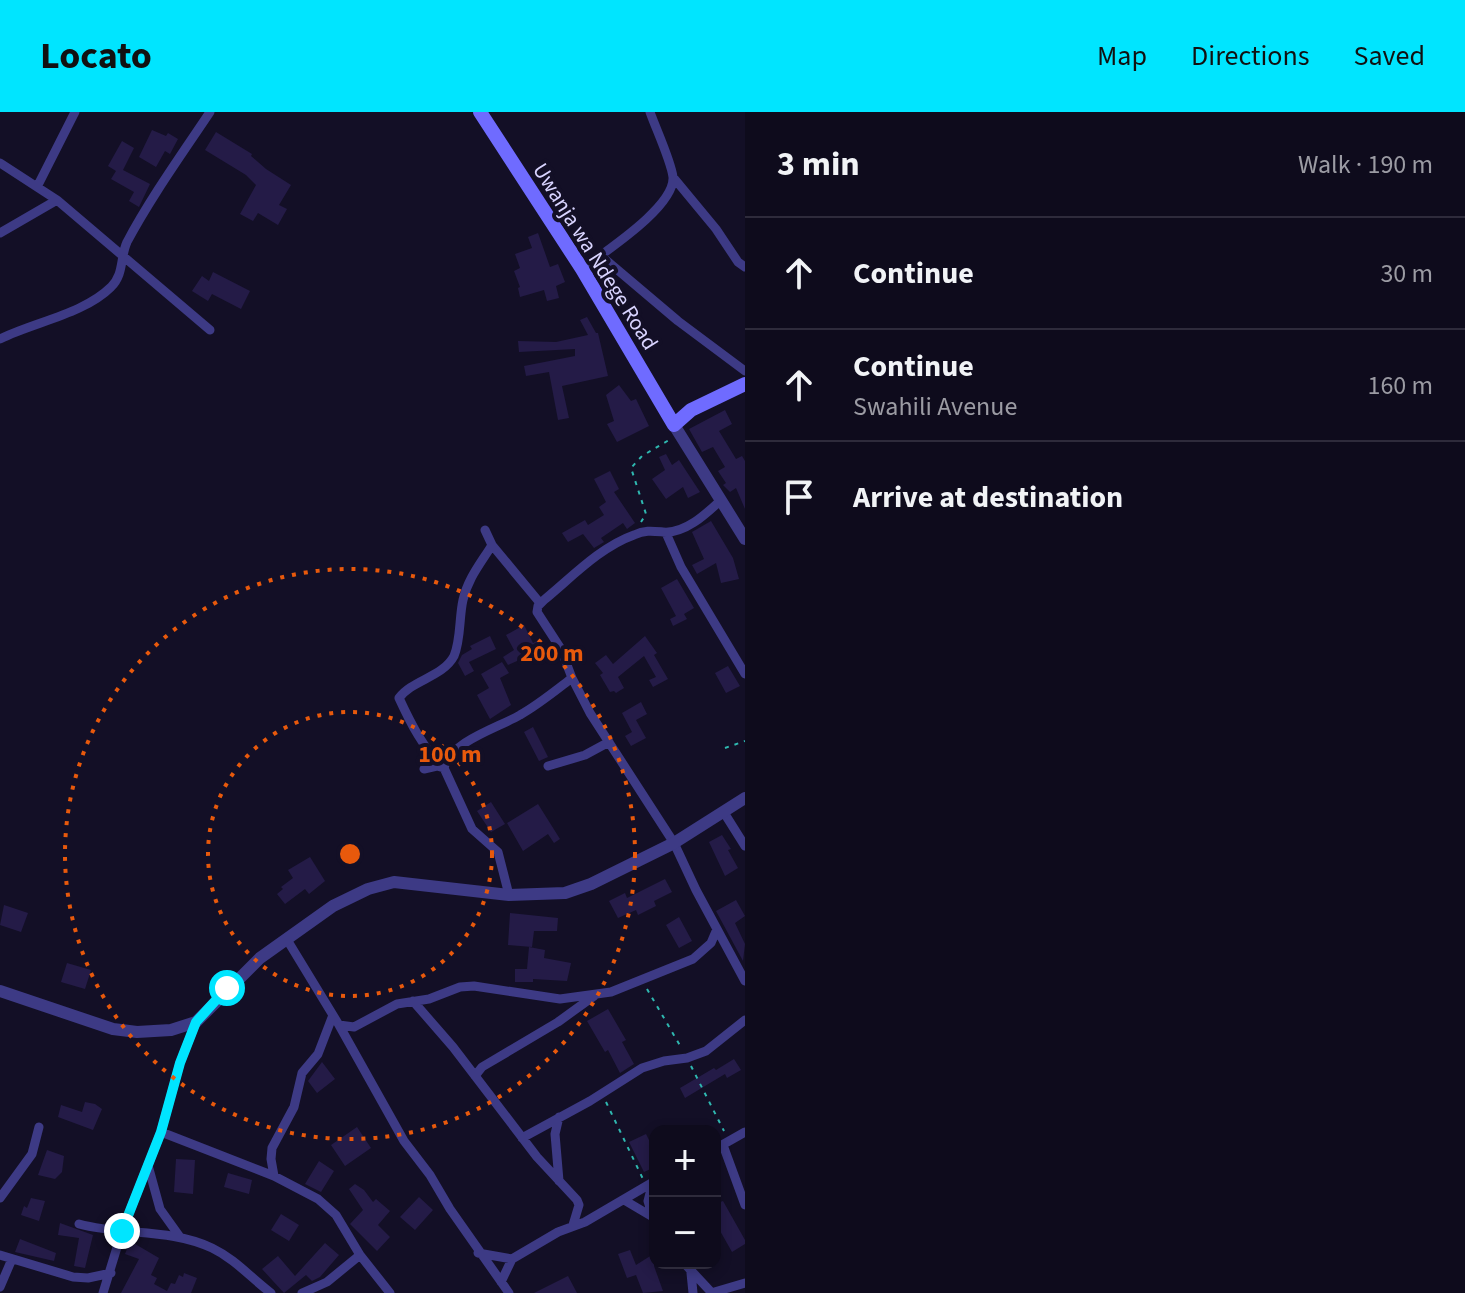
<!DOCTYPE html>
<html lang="en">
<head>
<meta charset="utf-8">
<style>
  :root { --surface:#0e0b1c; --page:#171425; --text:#f1f3f6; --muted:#9b9ba3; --line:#2e2b3b; --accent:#00e5ff }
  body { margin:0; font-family:"Source Sans 3",sans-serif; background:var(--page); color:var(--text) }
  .controls { position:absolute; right:24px; bottom:24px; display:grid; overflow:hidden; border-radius:16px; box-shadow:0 4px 12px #0003 }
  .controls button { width:72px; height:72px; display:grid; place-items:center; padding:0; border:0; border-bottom:2px solid var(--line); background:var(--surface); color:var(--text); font:40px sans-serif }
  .stop { position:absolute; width:24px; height:24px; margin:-18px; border:6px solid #00e5ff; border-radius:50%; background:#fff }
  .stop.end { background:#00e5ff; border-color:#fff; box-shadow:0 2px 8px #0008 }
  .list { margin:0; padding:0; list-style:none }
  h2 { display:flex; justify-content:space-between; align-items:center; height:104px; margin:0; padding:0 32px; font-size:34px }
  h2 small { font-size:26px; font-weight:400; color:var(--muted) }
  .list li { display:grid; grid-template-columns:52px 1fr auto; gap:24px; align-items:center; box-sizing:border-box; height:112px; padding:0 32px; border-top:2px solid var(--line) }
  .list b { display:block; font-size:30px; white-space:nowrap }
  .list p { margin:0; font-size:26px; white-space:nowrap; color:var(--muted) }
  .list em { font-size:26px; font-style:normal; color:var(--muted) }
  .icon { flex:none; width:44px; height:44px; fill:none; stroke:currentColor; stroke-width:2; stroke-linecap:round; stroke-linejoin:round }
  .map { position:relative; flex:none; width:745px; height:1181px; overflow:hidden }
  header { display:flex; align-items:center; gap:48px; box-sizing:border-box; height:112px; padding:0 40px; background:var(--accent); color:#111 }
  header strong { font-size:38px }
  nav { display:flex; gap:44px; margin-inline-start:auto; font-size:28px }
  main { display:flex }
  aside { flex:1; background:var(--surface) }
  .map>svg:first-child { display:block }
</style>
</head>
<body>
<header>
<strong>Locato</strong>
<nav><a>Map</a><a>Directions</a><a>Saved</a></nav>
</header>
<main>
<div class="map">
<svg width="745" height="1181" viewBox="0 0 745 1181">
  <rect width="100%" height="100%" fill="#130f26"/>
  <path fill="#241b47" d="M152,18L166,24L168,21L178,27L170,42L165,39L156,55L139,45Z
    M216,20L252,42L251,44L266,57L291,73L279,93L287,97L278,113L258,101L253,109L240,102L256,73L246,63L205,38Z
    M122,29L134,36L123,58L150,72L139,95L129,89L134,80L111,67L116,59L108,54Z
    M538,121L550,155L558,152L565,170L556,174L559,186L547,189L544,178L520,185L518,176L520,175L514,159L520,156L515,142L532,136L528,125Z
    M213,160L250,179L241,197L212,182L208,189L192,179L202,164L209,169Z
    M636,196L645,214L631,221L622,204Z
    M587,205L596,221H598L608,264L562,274L569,306L558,308L549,260L526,264L524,254L575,244V237L519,240L518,229L556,230L588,223L580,208Z
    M619,273L631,289L636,287L649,314L617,330L607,312L614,309L606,283Z
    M725,298L732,312L719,319L736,347L742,344L745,349V397L736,376L730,380L723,373L726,371L718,359L725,355L713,335L702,340L689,317Z
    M666,342L672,353L679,348L700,380L688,386L683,375L666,387L652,367L665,358L659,345Z
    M610,359L619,377L614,380L635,411L627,417L623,411L601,426L604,430L594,436L583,422L568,430L562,421L585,408L588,413L604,403L599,395L606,390L594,367Z
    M711,409L733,446L739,467L721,471L716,451L697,462L692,453L704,447L692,420Z
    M677,467L694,496L684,502L687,507L673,514L670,507L676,504L661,476Z
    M524,513L533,531L539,528L544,537L508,553L503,545L514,538L506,523Z
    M490,524L496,537L469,550L474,559L465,564L458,551L462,543L472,537L470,534Z
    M645,524L657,541L654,543L668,567L653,575L649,568L656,565L644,544L618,565L624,576L616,581L614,579L610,580L600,563L603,561L595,551L606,543L613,552Z
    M502,550L509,561L500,566L511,593L490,607L477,583L489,576L481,562Z
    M728,554L740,574L726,581L715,561Z
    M641,590L647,602L636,608L646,626L631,634L625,624L632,620L622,601Z
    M533,615L548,645L539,649L524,620Z
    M491,690L505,712L491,720L477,699Z
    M538,692L560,727L554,731L548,722L523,739L507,711Z
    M722,723L731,737L728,738L738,756L725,764L709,730Z
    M310,745L325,769L309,782L305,777L285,792L277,782L283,777L281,775L293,766L288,758Z
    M665,767L672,780L654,789L656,794L638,803L636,798L618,806L609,789L625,781L627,786Z
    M736,788L745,804L735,811L745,832L743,849L716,799Z
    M4,793L28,801L21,820L0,813Z
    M510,801L558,806L557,819H534L532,835L508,833Z
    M679,805L692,829L679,836L666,813Z
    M529,835L545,838L544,846L571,851L567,869L533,867V870H515V857H527Z
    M67,851L91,858L85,877L61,870Z
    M608,897L626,928L622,930L634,952L620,961L608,938L605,940L587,909Z
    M734,947L741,958L727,966L725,962L685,986L680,976L714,956L716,958Z
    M322,950L335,967L317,981L308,969Z
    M85,990L95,992L102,997L93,1018L58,1005L61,993L82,1000Z
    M357,1015L371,1036L345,1054L331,1033Z
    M646,1022L655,1040V1055L644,1060L629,1030Z
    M47,1038L64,1044L62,1060L55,1067L38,1063Z
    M176,1047L195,1048L193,1082L174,1080Z
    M319,1049L334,1059L321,1080L305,1072Z
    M228,1061L252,1068L249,1082L224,1075Z
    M355,1072L364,1078L373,1090L376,1087L390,1099L378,1113L390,1125L377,1139L350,1112L363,1098L349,1077Z
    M419,1085L433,1098L415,1118L400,1105Z
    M31,1086L45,1089L39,1109L21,1103L24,1094L27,1096Z
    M723,1089L745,1128V1132L732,1140L719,1117L715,1119V1092Z
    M281,1102L299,1113L289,1129L271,1118Z
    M60,1111L93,1123L85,1156L74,1154L79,1126L58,1123Z
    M20,1127L56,1141L54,1149L15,1140Z
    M130,1129L159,1146L151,1163L157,1166L154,1172L167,1179L171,1171L175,1172L179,1163L183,1165L184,1161L197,1166L191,1181H121L139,1147L125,1142Z
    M325,1131L339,1143L320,1165L312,1169L306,1163L284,1181L262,1157L278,1144L295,1164Z
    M630,1138L636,1153L655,1141L654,1154L663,1179L643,1181L636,1163L627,1166L618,1142Z
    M568,1164L577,1181H534Z"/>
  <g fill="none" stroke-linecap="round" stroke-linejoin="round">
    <path stroke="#2fb8b0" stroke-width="2" stroke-dasharray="4 6" stroke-linecap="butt" d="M641,410L646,402L631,356L642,344L669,328
      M725,636L745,629
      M647,877L682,937
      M691,954L724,1019
      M606,990L643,1067"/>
    <path stroke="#3d3a85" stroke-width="9" d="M0,51L57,88L210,218
      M673,65L716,117L738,150L745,155
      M37,75L75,0
      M0,121L57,88
      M600,143L678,209L745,259
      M582,157C604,140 675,95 673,65C671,49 656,17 650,0
      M0,227C34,210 84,202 111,175C124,163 120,145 127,130C151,85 182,42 210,0
      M721,388C706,402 685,422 663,420C652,419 645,418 634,423C600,435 571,466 544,488L538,494L537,500L561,537L572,566L590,601L674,731L696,778L745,869
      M485,418L492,433L540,491
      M666,421L681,455L745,562
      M548,654L585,643L609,630
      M444,656C423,636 411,612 399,586C412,568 443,565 454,544C461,528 459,505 463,488C468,466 481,451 492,433
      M424,657L437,654L444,656
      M723,699L745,734
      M509,783L498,740L472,717L444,656C451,629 498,616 520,603C538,593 555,579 572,566
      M286,826L339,913L404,1029L430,1063L450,1097L509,1181
      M413,889L453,935L537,1045L577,1088L579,1093L573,1113
      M339,913L354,915L397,892L429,887L460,875L474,874L560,887L611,880L693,847L711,831L717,817
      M475,964L482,955L558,910L594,884
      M161,1020L274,1064L318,1087L336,1103L360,1143L390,1181
      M522,1026L590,989L642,956L664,949L687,946L706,939L745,908
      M723,1033L745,1093
      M715,1037L745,1020
      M149,1057L160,1097L180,1125
      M274,1064L271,1047L272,1036L294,995L302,961L318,942L333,903
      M559,1069L555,1022L559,1005
      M652,1073L648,1089L655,1112
      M0,1086L32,1042L39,1015
      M624,1088L651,1104
      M79,1112C123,1124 170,1116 212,1136C235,1147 251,1166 271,1181
      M478,1141L512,1147
      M0,1143L73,1165L88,1166L111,1161
      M684,1151L712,1181
      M691,1161L693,1181
      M501,1170L512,1147L558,1120L585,1110L655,1069
      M0,1175L12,1147
      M103,1181L122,1119L161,1020L180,951L196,910
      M302,1181L327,1170L360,1143
      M711,1181L745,1171"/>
    <path stroke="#3d3a85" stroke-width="12" d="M674,313L745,427
      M0,879L113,917L137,920L171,918L196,910L260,846L333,794L368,777L394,770L509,783L565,781L591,772L674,731L745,686"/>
    <path stroke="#6f6bff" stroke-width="14" d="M480,0L582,157L674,313L691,298L745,272"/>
  </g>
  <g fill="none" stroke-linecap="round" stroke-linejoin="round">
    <path stroke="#00e5ff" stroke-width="10" d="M122,1119L161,1020L180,951L196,910L227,876"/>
  </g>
  <g fill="none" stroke="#e8590c" stroke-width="4" stroke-dasharray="4 8">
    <circle cx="350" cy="742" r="142"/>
    <circle cx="350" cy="742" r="285"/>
  </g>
  <g text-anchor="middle" stroke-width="8" stroke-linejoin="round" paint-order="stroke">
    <g font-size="22" fill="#d9d4ff" stroke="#130f26">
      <text transform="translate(596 144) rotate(58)" y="8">Uwanja wa Ndege Road</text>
    </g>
  </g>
  <circle cx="350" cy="742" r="12" fill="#e8590c" stroke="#130f26" stroke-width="4"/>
  <g font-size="24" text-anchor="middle" font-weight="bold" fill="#e8590c" stroke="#130f26" stroke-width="8" stroke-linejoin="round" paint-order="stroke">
    <text x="552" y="549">200 m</text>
    <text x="450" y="650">100 m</text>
  </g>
</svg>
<div class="controls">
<button>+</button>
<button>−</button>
</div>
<div class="stop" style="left:227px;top:876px"></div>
<div class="stop end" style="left:122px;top:1119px"></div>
</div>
<aside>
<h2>3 min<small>Walk · 190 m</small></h2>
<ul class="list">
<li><svg class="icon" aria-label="ahead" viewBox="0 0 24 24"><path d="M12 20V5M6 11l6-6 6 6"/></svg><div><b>Continue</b></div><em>30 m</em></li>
<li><svg class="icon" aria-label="ahead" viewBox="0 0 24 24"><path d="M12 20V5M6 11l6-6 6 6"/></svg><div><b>Continue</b><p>Swahili Avenue</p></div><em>160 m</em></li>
<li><svg class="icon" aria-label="arrive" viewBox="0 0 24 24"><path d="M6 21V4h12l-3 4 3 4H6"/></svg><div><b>Arrive at destination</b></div></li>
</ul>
</aside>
</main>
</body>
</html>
